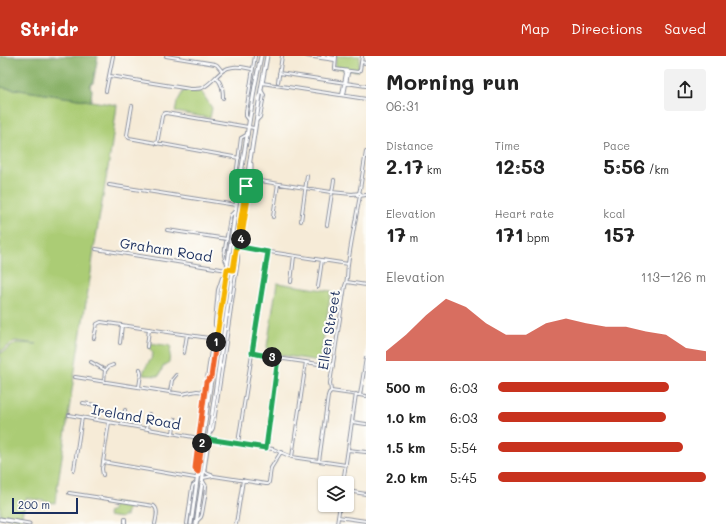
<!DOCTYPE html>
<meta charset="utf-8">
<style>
:root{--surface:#fff;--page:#f2f2f2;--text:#222;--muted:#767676;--accent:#c8321e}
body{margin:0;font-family:Mali,sans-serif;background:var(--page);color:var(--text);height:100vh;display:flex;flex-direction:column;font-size:15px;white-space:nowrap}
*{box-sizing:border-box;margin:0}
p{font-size:13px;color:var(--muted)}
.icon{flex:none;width:22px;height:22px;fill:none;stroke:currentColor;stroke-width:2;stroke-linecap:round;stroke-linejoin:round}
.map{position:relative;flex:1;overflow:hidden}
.panel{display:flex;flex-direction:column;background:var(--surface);width:360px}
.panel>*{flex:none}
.buttons{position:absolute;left:318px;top:420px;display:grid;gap:8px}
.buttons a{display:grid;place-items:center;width:36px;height:36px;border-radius:4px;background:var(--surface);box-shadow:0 1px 3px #0004;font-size:20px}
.scale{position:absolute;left:12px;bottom:10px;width:66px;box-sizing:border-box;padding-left:4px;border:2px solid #1b2f5e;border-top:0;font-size:11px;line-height:14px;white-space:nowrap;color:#1b2f5e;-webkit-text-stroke:3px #fdfcf7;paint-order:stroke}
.pin{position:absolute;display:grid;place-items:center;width:34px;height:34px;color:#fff;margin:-17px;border-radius:8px;box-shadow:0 2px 6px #0006}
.km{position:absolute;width:20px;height:20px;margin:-10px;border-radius:50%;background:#222;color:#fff;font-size:11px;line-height:20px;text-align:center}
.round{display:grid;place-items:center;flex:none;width:42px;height:42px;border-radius:4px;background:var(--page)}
.summary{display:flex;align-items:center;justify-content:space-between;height:68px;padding:0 20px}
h1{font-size:22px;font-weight:700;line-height:30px}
.stats{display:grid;grid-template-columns:repeat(3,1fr);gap:6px;height:68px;padding:4px 20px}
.stats div{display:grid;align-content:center}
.stats b{font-size:20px;font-weight:700}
.stats small{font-size:11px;font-weight:400}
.stats p{font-size:11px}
.chart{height:112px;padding:8px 20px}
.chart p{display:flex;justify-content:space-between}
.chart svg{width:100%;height:72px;margin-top:4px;fill:var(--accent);opacity:.7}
ul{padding:0 20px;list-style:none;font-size:13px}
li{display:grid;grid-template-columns:64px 48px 1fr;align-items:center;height:30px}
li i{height:10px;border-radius:5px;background:var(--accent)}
header{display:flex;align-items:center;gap:24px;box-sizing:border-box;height:56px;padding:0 20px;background:var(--accent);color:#fff}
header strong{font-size:19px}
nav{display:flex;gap:22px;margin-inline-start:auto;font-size:14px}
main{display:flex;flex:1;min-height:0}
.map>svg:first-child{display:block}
.green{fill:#abcc75;stroke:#637e6a}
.forest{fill:#88b066;stroke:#527062}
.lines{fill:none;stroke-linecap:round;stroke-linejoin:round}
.minor-casing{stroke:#888d9a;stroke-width:4}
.major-casing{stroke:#888d9a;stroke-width:5}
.minor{stroke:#fff;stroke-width:2}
.major{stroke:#fff;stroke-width:3}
.split-1-casing{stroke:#fff;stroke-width:8}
.split-2-casing{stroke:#fff;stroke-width:8}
.split-3-casing{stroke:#fff;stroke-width:8}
.split-4-casing{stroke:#fff;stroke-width:8}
.split-5-casing{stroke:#fff;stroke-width:8}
.split-1{stroke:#f5b400;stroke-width:5}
.split-2{stroke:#f0652b;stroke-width:5}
.split-3{stroke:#22a559;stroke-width:5}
.split-4{stroke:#22a559;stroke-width:5}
.split-5{stroke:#f5b400;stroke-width:5}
.labels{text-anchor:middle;stroke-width:4;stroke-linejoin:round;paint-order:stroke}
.street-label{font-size:14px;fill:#1b2f5e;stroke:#fdfcf7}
</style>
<header>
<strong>Stridr</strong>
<nav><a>Map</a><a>Directions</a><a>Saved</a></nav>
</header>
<main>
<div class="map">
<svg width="366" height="468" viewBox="0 0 366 468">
<rect width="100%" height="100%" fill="#fdfcf7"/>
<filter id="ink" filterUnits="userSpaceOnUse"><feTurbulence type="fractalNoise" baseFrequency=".025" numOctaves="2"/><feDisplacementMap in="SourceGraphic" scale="8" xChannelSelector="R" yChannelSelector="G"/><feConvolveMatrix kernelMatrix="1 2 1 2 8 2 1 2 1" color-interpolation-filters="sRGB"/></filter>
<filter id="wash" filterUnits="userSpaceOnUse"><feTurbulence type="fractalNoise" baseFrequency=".012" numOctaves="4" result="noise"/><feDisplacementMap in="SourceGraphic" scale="16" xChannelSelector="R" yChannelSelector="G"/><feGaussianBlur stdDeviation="0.9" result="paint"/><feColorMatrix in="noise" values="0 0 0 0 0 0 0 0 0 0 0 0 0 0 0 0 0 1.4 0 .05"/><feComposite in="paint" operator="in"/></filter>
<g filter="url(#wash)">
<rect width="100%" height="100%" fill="#f6ebd7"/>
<path class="green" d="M336,0H360L358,15L335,12Z
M0,31L117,49L111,94L94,193L91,217L78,294L55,447L26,442L21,463L0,460V298L16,287L37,288L15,285L0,296Z
M184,34L197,36L201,35L212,52L210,62L175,56L177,46Z
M277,227L331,235L320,305L266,297Z
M150,287L171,290L169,306L163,311L159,320L143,319C144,310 152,305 153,297L150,293Z
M113,446L129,449L126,460H123L121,462L108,460L109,455H112Z"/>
<path class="forest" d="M0,0H98L93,27L91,28L90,31L92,33L91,45L0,31Z"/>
</g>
<g filter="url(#ink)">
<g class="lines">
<defs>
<path id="minor" d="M166,0L215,8L217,9L222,15
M307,0L335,4
M322,0L336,2
M336,0L335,13L358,16L360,14L362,0
M361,6L366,7
M279,17L366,30
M110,20L190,33C194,33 198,33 202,32C214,27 219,12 233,11C239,10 246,12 252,13
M216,21C222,28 223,33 223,42
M278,26L282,0
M262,27L366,43
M106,35L113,0
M342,39L346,17L345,15
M344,39L348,17L349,15
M132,50L127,79L129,82L239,102
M249,64L246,60V56L255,0
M257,64L260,61L264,39L261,34
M157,88L162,60L163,58L166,57L254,72
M241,122L331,136L352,138L360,137L361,138V140
M109,129L236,149
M358,137L357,139L359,140L366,139
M359,137L360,133L366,96
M237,143L234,139V135L241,82L248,78
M273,161L278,128
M301,165L307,120
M327,169L334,124
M167,174L227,183
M237,185L240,183L242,179L249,136L246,131
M237,191L348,208
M96,193L221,213L233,214
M227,207L225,203L224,199L230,162L231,159L236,154
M291,226L294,200
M347,226L366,229
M318,231L322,204
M226,260L230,259L238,204V200L236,196
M218,273L215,269V266L218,234L222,222L225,221
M94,282L97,268L101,266L222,284
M120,287L122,269
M147,291L149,273
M184,297L187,279
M252,297L270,301L333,310
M91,306L105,314L104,326
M222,313L230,259
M106,314L108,311L113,309
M75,321L182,338L197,335L205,336
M139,331L141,318L140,313
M331,335L366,340
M170,336L172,324L176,319
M360,339L366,302
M83,347L95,349L98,351L99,354L97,363
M69,359L199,382
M352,366L366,368
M122,368L125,354
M147,373L149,358
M173,377L175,363
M210,377L212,374L213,372L222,313L220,308
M203,383H211L266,392L273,393L292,401L346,409
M238,387L268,196
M266,392L278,302
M348,394L366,396
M292,401L306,306
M319,405L328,340L329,337L331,335L330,327L345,230C348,224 347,215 348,208C351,187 355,166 359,145L360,140
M103,406L195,422L199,421L204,415L208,418L214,420L266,428H268L269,426L271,412L281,396
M74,414L82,361
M198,416L195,412L202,366V358L211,295L212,292L216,288
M103,419L102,413L109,366
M203,422L213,420
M343,427L356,338
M347,435L366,438
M69,437L154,450C159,454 156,462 155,468
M338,461L366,465
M197,465L201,461L202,458L205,441L206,430L203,425
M125,468V463
M187,468L192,432L193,429L196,427
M236,468L243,424
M337,468L340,449"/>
<path id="major" d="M251,108V117L254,124
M0,463L29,468
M191,468L207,352L237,143L255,29L261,0
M196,468L233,214L261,33L267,0"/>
</defs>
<use href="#minor" class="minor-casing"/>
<use href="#major" class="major-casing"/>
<use href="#minor" class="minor"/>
<use href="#major" class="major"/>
</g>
</g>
<g class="lines" filter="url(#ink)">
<defs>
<path id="split-1" d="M216,286L227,213L233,214L246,130"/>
<path id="split-2" d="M202,387L198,416L196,414L195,412L206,326L211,321L216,286"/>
<path id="split-3" d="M202,387V383H208L266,392L278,302L272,301"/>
<path id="split-4" d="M241,183L237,186L236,190L268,196L252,297L272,301"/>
<path id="split-5" d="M241,183L242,179L249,136L246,130"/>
</defs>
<use href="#split-1" class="split-1-casing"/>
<use href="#split-2" class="split-2-casing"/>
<use href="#split-3" class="split-3-casing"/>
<use href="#split-4" class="split-4-casing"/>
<use href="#split-5" class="split-5-casing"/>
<use href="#split-1" class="split-1"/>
<use href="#split-2" class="split-2"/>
<use href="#split-3" class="split-3"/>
<use href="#split-4" class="split-4"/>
<use href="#split-5" class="split-5"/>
</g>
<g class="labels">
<g class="street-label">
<text transform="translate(166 194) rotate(9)" y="5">Graham Road</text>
<text transform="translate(329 274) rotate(-81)" y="5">Ellen Street</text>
<text transform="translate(136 361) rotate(10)" y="5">Ireland Road</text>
</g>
</g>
</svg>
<div class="buttons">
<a><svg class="icon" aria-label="layers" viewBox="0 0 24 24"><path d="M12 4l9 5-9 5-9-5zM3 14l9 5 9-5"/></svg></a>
</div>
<div class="scale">200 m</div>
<div class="pin" style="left:246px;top:130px;background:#1e9e55"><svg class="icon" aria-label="arrive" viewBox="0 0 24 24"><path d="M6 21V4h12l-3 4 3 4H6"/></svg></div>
<b class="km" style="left:216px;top:286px">1</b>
<b class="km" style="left:202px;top:387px">2</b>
<b class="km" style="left:272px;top:301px">3</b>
<b class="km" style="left:241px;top:183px">4</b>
</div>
<section class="panel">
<div class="summary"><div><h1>Morning run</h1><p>06:31</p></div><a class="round"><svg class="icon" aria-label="share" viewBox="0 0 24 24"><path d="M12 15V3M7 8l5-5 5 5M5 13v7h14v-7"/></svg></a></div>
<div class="stats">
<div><p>Distance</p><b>2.17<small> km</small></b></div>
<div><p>Time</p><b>12:53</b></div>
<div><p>Pace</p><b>5:56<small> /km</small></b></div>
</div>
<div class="stats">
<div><p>Elevation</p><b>17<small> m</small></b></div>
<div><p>Heart rate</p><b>171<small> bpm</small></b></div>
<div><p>kcal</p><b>157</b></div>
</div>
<div class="chart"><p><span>Elevation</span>113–126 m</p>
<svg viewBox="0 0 160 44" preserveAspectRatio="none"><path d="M0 44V38L10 28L20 16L30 6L40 11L50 21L60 28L70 28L80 21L90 18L100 21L110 23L120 23L130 26L140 28L150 36L160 38V44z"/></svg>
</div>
<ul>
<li><b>500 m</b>6:03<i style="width:82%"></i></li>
<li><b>1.0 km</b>6:03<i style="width:81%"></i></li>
<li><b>1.5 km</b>5:54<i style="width:89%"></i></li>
<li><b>2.0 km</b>5:45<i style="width:100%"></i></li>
</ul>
</section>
</main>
